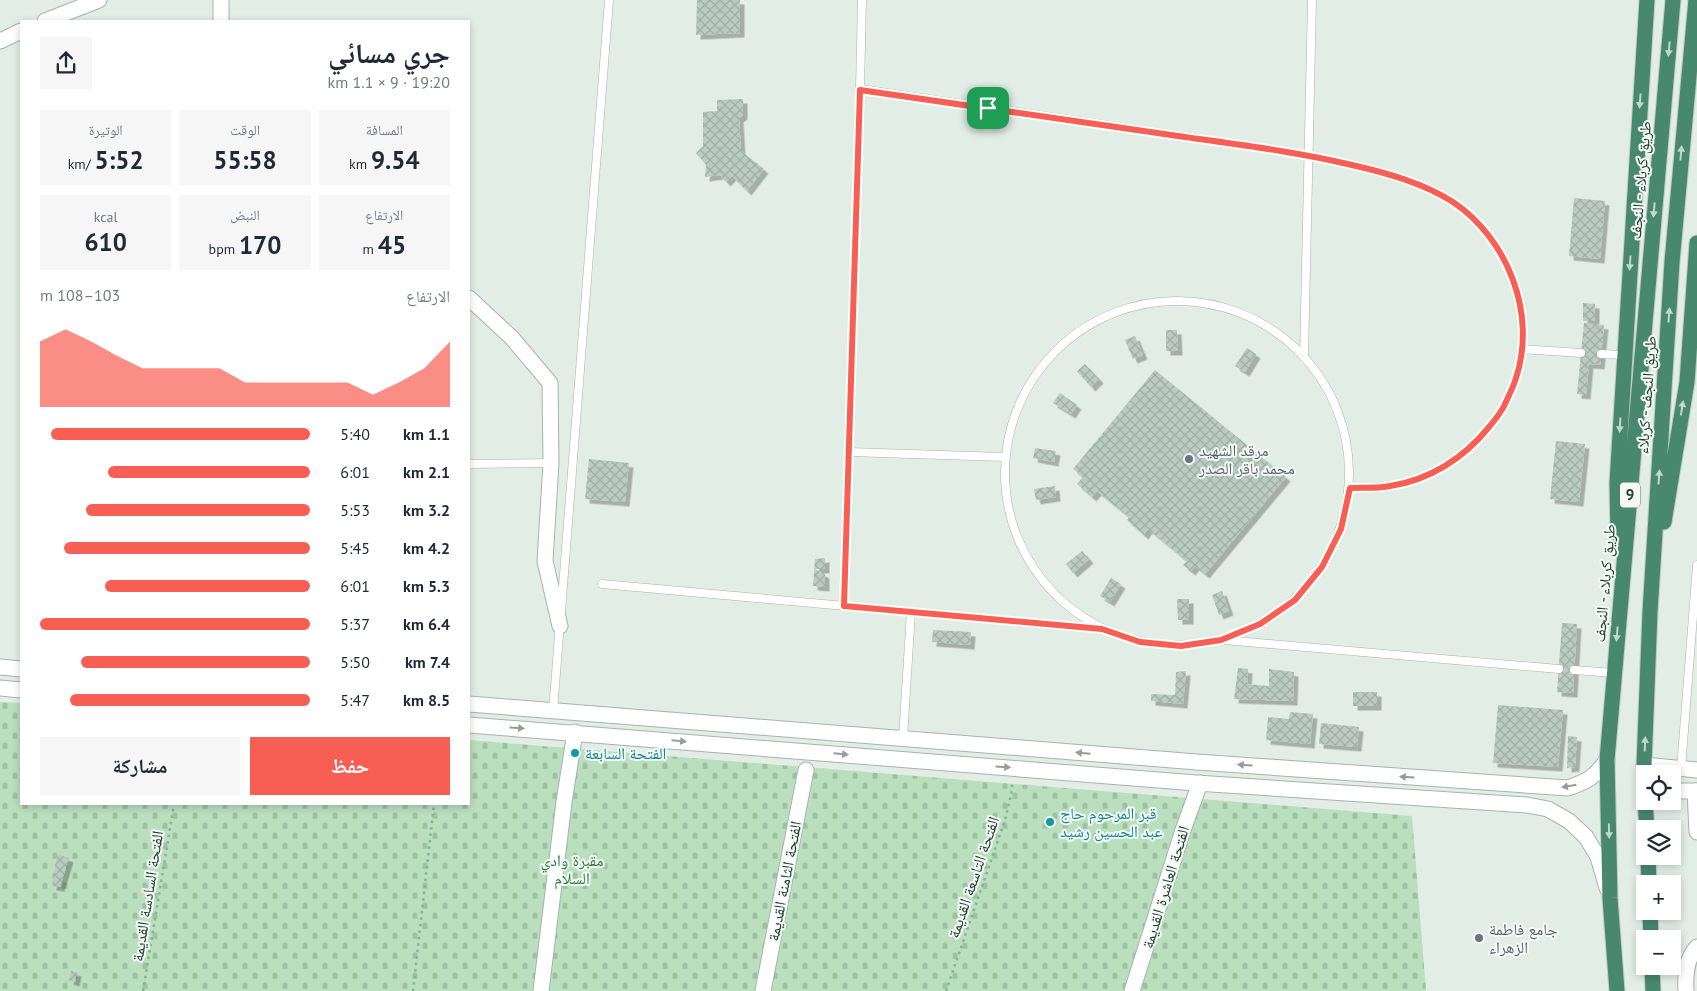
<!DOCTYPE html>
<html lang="ar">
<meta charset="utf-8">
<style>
:root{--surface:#fff;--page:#f6f6f7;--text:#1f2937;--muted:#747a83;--accent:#f85f54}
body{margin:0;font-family:"PT Sans","Noto Naskh Arabic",sans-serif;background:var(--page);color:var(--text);direction:rtl;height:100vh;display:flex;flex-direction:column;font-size:19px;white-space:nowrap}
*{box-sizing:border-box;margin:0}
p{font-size:16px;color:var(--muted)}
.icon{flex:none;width:28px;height:28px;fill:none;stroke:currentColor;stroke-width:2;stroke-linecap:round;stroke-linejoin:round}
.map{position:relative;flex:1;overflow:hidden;direction:ltr}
.details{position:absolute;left:20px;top:20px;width:450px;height:785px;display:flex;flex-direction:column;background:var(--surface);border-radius:0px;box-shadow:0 2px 8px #0003;direction:rtl}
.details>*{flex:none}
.controls{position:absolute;left:1636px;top:765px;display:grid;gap:10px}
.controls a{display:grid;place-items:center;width:45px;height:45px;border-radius:0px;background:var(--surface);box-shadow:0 2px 8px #0003;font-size:25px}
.pin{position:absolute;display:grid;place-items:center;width:42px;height:42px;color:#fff;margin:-21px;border-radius:10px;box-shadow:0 2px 8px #0006}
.round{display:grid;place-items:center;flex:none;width:52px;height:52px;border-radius:0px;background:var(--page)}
.head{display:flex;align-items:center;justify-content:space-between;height:85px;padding:0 20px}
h1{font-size:28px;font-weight:700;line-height:38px}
.figures{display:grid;grid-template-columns:repeat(3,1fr);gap:8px;height:85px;padding:5px 20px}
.figures div{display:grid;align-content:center;border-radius:0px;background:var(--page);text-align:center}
.figures b{font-size:25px;font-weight:700}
.figures small{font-size:14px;font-weight:400}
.figures p{font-size:14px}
.chart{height:140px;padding:10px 20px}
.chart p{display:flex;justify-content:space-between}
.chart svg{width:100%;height:90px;margin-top:5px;fill:var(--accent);opacity:.7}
.action{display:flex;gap:10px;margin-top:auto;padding:10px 20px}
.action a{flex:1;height:58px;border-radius:0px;background:var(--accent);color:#fff;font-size:20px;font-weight:700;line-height:58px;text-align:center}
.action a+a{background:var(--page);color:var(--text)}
ul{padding:0 20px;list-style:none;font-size:16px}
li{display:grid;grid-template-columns:80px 60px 1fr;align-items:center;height:38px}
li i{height:12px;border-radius:6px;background:var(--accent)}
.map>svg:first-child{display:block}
.cemetery{fill:url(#cemetery-stones)}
.building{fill:url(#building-cross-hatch);filter:url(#shadow)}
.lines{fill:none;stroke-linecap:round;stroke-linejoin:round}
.service-casing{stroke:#a4b5ac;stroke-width:9}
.minor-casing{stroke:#a4b5ac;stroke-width:17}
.tertiary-casing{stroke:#a4b5ac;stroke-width:17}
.trunk-casing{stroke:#c1c9c5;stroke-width:17}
.path{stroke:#81b29a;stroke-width:2.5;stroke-dasharray:2.5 4;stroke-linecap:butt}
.service{stroke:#fff;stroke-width:8}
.minor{stroke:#fff;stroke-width:15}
.tertiary{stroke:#fff;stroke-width:15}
.trunk{stroke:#48886e;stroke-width:15}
.oneway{fill:#c0d7cc}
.oneway2{fill:#909f98}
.route-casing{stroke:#fff;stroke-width:10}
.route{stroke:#f85f54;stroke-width:6}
.worship-dot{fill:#6b7280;stroke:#f3f9f5;stroke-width:2}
.culture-dot{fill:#0f9aa8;stroke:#f3f9f5;stroke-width:2}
.labels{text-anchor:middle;stroke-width:4;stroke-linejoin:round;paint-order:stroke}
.shield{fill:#f3f9f5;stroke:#60776c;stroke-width:1}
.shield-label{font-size:15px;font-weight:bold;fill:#213f31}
.street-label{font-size:16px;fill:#213f31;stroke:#f3f9f5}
.worship-label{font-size:16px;fill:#5b616d;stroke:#f3f9f5;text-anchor:start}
.culture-label{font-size:16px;fill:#0d838f;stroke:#f3f9f5;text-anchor:start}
.park-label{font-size:16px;fill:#297739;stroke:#f3f9f5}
</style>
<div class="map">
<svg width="1697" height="991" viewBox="0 0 1697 991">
<defs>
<pattern id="cemetery-stones" width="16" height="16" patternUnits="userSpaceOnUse" patternTransform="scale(1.25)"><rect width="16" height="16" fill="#badfbd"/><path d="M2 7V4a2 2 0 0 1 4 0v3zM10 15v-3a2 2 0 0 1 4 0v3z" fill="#a0c0a3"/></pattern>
<pattern id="building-cross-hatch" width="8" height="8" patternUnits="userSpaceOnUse" patternTransform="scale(1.25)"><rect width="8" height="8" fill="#bacbc1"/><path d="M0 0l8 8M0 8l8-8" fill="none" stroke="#a0afa6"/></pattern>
<filter id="shadow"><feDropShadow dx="4.5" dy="4.5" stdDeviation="0" flood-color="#0004"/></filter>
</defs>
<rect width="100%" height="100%" fill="#e2ede6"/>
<path class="cemetery" d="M0,702L21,703V804H469V740L1412,816L1426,991H0Z"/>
<path class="building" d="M697,0H740V33L696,35Z
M743,99V115L739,118L741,151L764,169L747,191L732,176L726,182L720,175L705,177L706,165L696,153L703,146V112L717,111V100Z
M1574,198L1605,201L1600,259L1569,256Z
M1583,303L1595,304V321H1583Z
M1584,323L1604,325L1600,365L1589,364L1586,395L1577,394Z
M1166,330H1177L1178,351H1166Z
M1135,336L1143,355L1133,359L1125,340Z
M1247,348L1256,354L1245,372L1235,366Z
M1085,364L1099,379L1091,387L1077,371Z
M1155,370L1286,477L1205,574L1195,566L1191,571L1183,565L1187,561L1148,529L1144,535L1127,520L1129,517L1097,491L1092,497L1077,484L1083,477L1073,469Z
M1060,393L1077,405L1071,414L1053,403Z
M1556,441L1585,444L1579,502L1550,499Z
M1035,448L1056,451L1054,462L1033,458Z
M589,459L629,463L625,502L585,499Z
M1055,486L1056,497L1036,500L1034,489Z
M1082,551L1089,559L1073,573L1066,564Z
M825,558V569H815L825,574V587L813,586L815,559Z
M1111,578L1121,584L1110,602L1100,596Z
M1222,591L1229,611L1219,615L1212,595Z
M1177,599H1189V620H1178Z
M1562,623L1577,624L1573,693L1557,692Z
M933,630L971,632L970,645L932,642Z
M1238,668L1248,669L1247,684L1269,686V669L1294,672L1293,701L1234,699Z
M1186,671L1183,704L1151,701V694L1175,695L1176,672Z
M1353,692H1377V706H1353Z
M1498,705L1563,710L1558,767L1493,763Z
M1290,712L1313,714L1310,744L1266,740L1268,717L1289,719Z
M1321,723L1359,727L1357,747L1319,744Z
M1568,736L1577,737L1575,767L1567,768Z
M57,854L69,858L60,887L52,886Z
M71,971L77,972L75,982L69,980Z"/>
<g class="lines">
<defs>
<path id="service" d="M860,89C967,105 1074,121 1180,136C1238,144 1296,152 1352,165C1387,173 1423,183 1453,202C1508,239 1537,314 1516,378C1513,388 1508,397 1504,406C1500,414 1494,421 1489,427C1464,458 1430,480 1390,486C1377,489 1363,487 1349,488
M1005 473a172 172 0 1 1 344 0a172 172 0 1 1-344 0Z
M1522,349L1581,353
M1601,354L1624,355
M1304,356L1312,0
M849,452L1004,457
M469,464L551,463
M602,584L1100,629
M844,606L860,89L862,0
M561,612L609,0
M1224,640L1559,669
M1574,670L1614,673
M553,711L560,623
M903,738L911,612
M1681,769L1697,565"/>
<path id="minor" d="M45,21L99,0
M221,21V0
M0,41L21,31
M469,298L512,338L550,383L551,463L545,561L560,626
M1695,791L1697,832
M541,991L564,802L575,732
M763,991L806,770
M1132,991L1183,830L1200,783
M1686,991C1685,975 1686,959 1697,947"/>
<path id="tertiary" d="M0,667L21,669
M0,688L21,690
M469,704L1197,762L1568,788C1588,781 1595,777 1607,760
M469,725L1196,783L1527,805L1548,809L1569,821L1586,837L1598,857L1607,888
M1644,765L1697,770
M1672,791H1697"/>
<path id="trunk" d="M1664,522L1687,382L1697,243
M1618,535L1617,483L1647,0
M1645,793L1644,765L1650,612L1672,262L1696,0
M1645,801L1647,829
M1648,856L1649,884
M1650,911L1651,939
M1652,966L1653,991
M1617,991L1610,898L1607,760L1673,0"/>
</defs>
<use href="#service" class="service-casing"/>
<use href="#minor" class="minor-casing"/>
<use href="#tertiary" class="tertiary-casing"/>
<use href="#trunk" class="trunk-casing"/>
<path class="path" d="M143,991L174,804
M413,991L434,804
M946,991L1005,820L1012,791V781"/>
<use href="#service" class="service"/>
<use href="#minor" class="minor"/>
<use href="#tertiary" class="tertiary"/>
<use href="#trunk" class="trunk"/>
</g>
<defs><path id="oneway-solid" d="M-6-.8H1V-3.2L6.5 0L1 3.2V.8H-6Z" transform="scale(1.25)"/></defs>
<g class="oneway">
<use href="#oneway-solid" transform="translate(1669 49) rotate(95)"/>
<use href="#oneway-solid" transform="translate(1640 101) rotate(94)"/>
<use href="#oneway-solid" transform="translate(1681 153) rotate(-85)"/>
<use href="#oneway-solid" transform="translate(1654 210) rotate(95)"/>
<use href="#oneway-solid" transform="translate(1630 263) rotate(94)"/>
<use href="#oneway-solid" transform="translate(1669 315) rotate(-86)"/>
<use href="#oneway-solid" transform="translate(1682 408) rotate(-81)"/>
<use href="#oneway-solid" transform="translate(1620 425) rotate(93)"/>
<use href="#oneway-solid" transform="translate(1659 477) rotate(-86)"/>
<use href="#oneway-solid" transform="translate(1617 634) rotate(95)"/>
<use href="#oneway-solid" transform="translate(1645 744) rotate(-88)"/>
<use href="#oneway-solid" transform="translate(1609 831) rotate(89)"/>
</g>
<g class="oneway2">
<use href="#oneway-solid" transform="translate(517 728) rotate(4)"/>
<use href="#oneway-solid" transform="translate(679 741) rotate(5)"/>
<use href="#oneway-solid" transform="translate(1083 753) rotate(-175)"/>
<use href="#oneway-solid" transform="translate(841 754) rotate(5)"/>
<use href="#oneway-solid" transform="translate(1245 765) rotate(-176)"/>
<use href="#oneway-solid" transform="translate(1003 767) rotate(4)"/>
<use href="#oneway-solid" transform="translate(1407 777) rotate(-176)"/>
<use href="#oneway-solid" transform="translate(1569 786) rotate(170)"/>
</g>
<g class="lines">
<defs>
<path id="route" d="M860,90C969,105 1077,121 1185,137C1241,145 1297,152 1352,165C1387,173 1423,183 1453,202C1508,239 1537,314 1516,378C1513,388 1508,397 1504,406C1500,414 1494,421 1489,427C1464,458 1430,480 1390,486C1377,489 1363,487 1350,488L1341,529L1322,567L1295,600L1260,624L1221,640L1181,646L1140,642L1102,629L844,606Z"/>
</defs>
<use href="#route" class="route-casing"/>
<use href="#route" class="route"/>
</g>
<g class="worship-dot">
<circle cx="1189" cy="459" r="5"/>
<circle cx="1479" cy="938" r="5"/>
</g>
<g class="culture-dot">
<circle cx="575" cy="753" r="5"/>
<circle cx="1050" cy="822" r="5"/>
</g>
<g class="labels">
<rect class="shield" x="1620" y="482.5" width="20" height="25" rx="4"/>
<g class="shield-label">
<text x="1630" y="500">9</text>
</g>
<g class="street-label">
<text transform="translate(1640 180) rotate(-85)" y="6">طريق کربلاء - النجف</text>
<text transform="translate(1646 395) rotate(-86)" y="6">طريق النجف - کربلاء</text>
<text transform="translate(1604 583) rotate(-85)" y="6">طريق کربلاء - النجف</text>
<text transform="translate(973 877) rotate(-71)" y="6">الفتحة التاسعة القديمة</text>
<text transform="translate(784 881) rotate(-79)" y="6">الفتحة الثامنة القديمة</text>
<text transform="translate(1165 887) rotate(-73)" y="6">الفتحة العاشرة القديمة</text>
<text transform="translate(147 896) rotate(-81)" y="6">الفتحة السادسة القديمة</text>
</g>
<g class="worship-label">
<text x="1199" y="456">مرقد الشهيد<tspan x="1199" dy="18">محمد باقر الصدر</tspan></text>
<text x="1489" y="935">جامع فاطمة<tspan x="1489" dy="18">الزهراء</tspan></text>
</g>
<g class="culture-label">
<text x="585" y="759">الفتحة السابعة</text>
<text x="1060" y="819">قبر المرحوم حاج<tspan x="1060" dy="18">عبد الحسين رشيد</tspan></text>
</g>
<g class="park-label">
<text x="572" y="866">مقبرة وادي<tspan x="572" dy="18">السلام</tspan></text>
</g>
</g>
</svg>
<div class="controls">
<a><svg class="icon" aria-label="locate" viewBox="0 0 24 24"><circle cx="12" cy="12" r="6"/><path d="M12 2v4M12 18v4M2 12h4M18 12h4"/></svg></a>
<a><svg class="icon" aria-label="layers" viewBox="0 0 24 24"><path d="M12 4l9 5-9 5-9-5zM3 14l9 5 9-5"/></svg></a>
<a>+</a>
<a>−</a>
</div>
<div class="pin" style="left:988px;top:108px;background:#1e9e55"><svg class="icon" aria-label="arrive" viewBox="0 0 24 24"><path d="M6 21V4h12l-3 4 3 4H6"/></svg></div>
<section class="details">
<div class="head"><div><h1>جري مسائي</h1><p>19:20 · 9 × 1.1 km</p></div><a class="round"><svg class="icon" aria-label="share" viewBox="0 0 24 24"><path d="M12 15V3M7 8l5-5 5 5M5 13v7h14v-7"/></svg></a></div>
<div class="figures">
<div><p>المسافة</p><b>9.54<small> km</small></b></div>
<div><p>الوقت</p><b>55:58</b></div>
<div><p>الوتيرة</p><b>5:52<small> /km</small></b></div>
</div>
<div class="figures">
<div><p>الارتفاع</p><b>45<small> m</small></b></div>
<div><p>النبض</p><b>170<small> bpm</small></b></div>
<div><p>kcal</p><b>610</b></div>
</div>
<div class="chart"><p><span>الارتفاع</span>103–108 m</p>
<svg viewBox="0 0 160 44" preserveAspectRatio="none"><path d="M0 44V12L10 6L20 12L30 19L40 25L50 25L60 25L70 25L80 32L90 32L100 32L110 32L120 32L130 38L140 32L150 25L160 12V44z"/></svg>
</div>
<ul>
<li><b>1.1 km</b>5:40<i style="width:96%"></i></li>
<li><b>2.1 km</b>6:01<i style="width:75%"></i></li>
<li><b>3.2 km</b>5:53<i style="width:83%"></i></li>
<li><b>4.2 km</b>5:45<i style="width:91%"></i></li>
<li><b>5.3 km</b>6:01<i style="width:76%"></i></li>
<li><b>6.4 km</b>5:37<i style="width:100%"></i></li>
<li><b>7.4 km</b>5:50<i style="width:85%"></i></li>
<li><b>8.5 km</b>5:47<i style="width:89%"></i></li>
</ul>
<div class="action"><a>حفظ</a><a>مشاركة</a></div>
</section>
</div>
